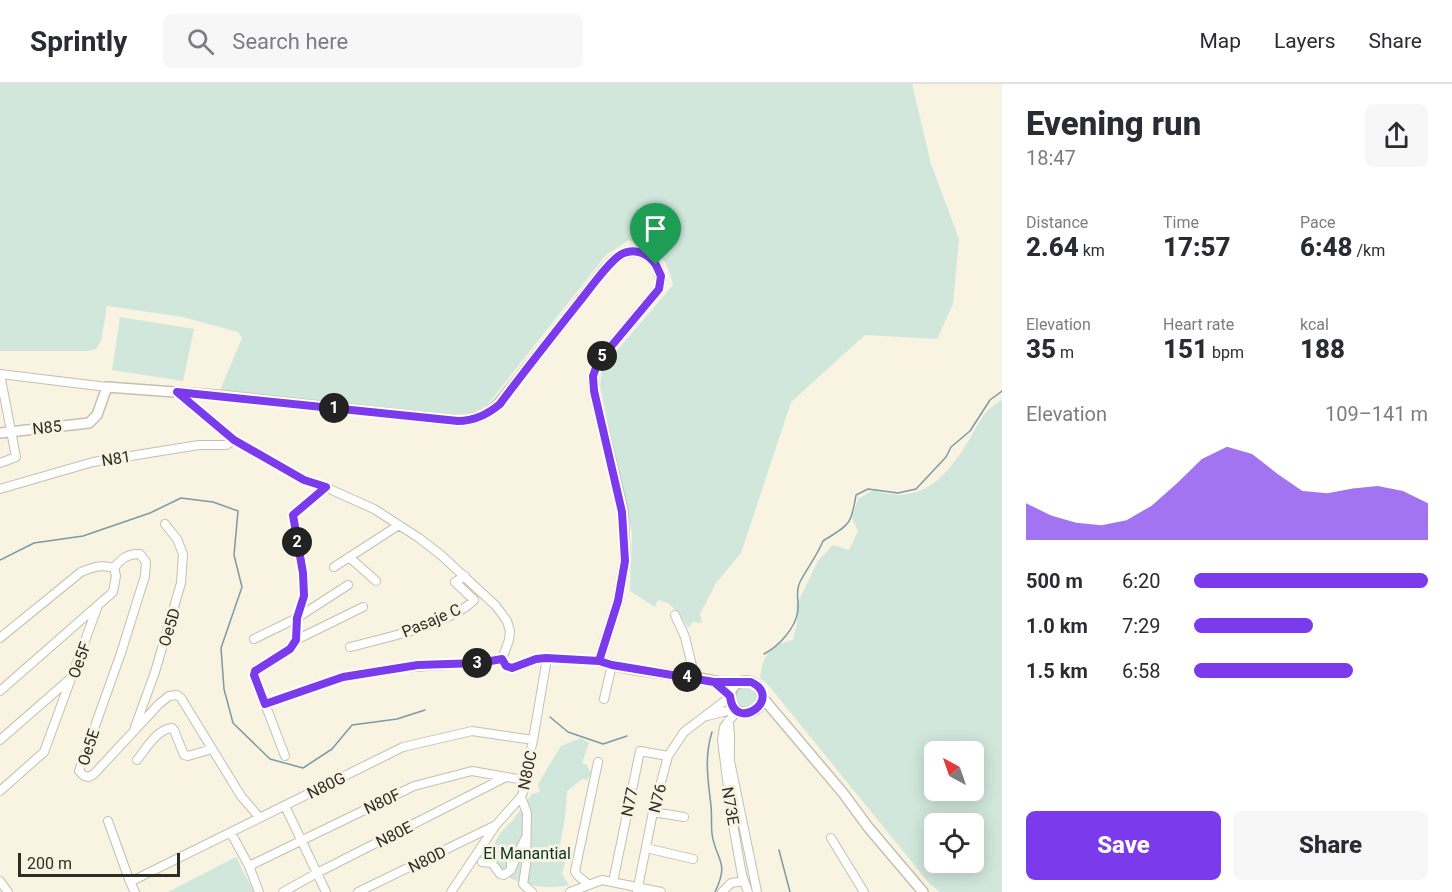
<!DOCTYPE html>
<meta charset="utf-8">
<style>
:root{--surface:#fff;--page:#f7f7f7;--text:#2b2b33;--muted:#7c7c81;--line:#e1e1e2;--accent:#7c3aed}
body{margin:0;font-family:Roboto,sans-serif;background:var(--page);color:var(--text);height:100vh;display:flex;flex-direction:column;font-size:22px;white-space:nowrap}
*{box-sizing:border-box;margin:0}
p{font-size:20px;color:var(--muted)}
.icon{flex:none;width:33px;height:33px;fill:none;stroke:currentColor;stroke-width:2;stroke-linecap:round;stroke-linejoin:round}
.map{position:relative;flex:1;overflow:hidden}
.sheet{display:flex;flex-direction:column;background:var(--surface);width:450px}
.sheet>*{flex:none}
.needle{width:39px;rotate:320deg}
.controls{position:absolute;left:924px;top:657px;display:grid;gap:12px}
.controls a{display:grid;place-items:center;width:60px;height:60px;border-radius:9px;background:var(--surface);box-shadow:0 3px 15px #0003;font-size:30px}
.scale{position:absolute;left:18px;bottom:15px;width:162px;box-sizing:border-box;padding-left:6px;border:3px solid #2f2c26;border-top:0;font-size:16px;line-height:21px;white-space:nowrap;color:#2f2c26;-webkit-text-stroke:4px #f9f3e2;paint-order:stroke}
.pin{position:absolute;display:grid;place-items:center;width:51px;height:51px;color:#fff;margin:-62px -26px;border-radius:50% 50% 50% 0;rotate:-45deg;box-shadow:0 0 6px #0007}
.pin .icon{rotate:45deg}
.km{position:absolute;width:30px;height:30px;margin:-15px;border-radius:50%;background:#222;color:#fff;font-size:16px;line-height:30px;text-align:center}
.round{display:grid;place-items:center;flex:none;width:63px;height:63px;border-radius:9px;background:var(--page)}
.overview{display:flex;align-items:center;justify-content:space-between;height:102px;padding:0 24px}
h1{font-size:33px;font-weight:800;line-height:45px}
.metrics{display:grid;grid-template-columns:repeat(3,1fr);gap:9px;height:102px;padding:6px 24px}
.metrics div{display:grid;align-content:center}
.metrics b{font-size:26px;font-weight:800}
.metrics small{font-size:16px;font-weight:400}
.metrics p{font-size:16px}
.chart{height:168px;padding:12px 24px}
.chart p{display:flex;justify-content:space-between}
.chart svg{width:100%;height:108px;margin-top:6px;fill:var(--accent);opacity:.7}
.cta{display:flex;gap:12px;margin-top:auto;padding:12px 24px}
.cta a{flex:1;height:69px;border-radius:9px;background:var(--accent);color:#fff;font-size:24px;font-weight:800;line-height:69px;text-align:center}
.cta a+a{background:var(--page);color:var(--text)}
ul{padding:0 24px;list-style:none;font-size:20px}
li{display:grid;grid-template-columns:96px 72px 1fr;align-items:center;height:45px}
li i{height:15px;border-radius:8px;background:var(--accent)}
header{display:flex;align-items:center;gap:36px;box-sizing:border-box;height:84px;padding:0 30px;background:var(--surface);border-bottom:2px solid var(--line)}
header strong{font-size:28px}
nav{display:flex;gap:33px;margin-inline-start:auto;font-size:21px}
.search{width:420px;height:54px;background:var(--page);display:flex;align-items:center;gap:15px;box-sizing:border-box;padding:0 21px;border-radius:9px;color:var(--muted);font-size:22px}
main{display:flex;flex:1;min-height:0}
.map>svg:first-child{display:block}
.green{fill:#d1e7dc;fill-rule:evenodd}
.lines{fill:none;stroke-linecap:round;stroke-linejoin:round}
.stream{stroke:#7a9ba7;stroke-width:1.5}
.minor-casing{stroke:#c5bfaf;stroke-width:10}
.major-casing{stroke:#c5bfaf;stroke-width:12}
.minor{stroke:#fff;stroke-width:8}
.major{stroke:#fff;stroke-width:9}
.route-casing{stroke:#fff;stroke-width:12}
.route{stroke:#7c3aed;stroke-width:8}
.labels{text-anchor:middle;stroke-width:6;stroke-linejoin:round;paint-order:stroke}
.street-label{font-size:16px;fill:#2f2c26;stroke:#f9f3e2}
.park-label{font-size:16px;fill:#0a3626;stroke:#f9f3e2}
</style>
<header>
<strong>Sprintly</strong>
<div class="search"><svg class="icon" aria-label="search" viewBox="0 0 24 24"><circle cx="10" cy="10" r="6"/><path d="M15 15l6 6"/></svg>Search here</div>
<nav><a>Map</a><a>Layers</a><a>Share</a></nav>
</header>
<main>
<div class="map">
<svg width="1002" height="808" viewBox="0 0 1002 808">
<rect width="100%" height="100%" fill="#f9f3e2"/>
<path class="green" d="M0,0H912L931,80L959,155L953,220L937,255L865,251L791,318L741,469L716,499L700,530L702,539L693,538L688,544C680,531 674,519 658,516L655,523L630,507L632,449L600,302L602,286L609,276L673,201C665,168 658,169 629,156L606,171L488,320L473,329L445,331L239,309L220,306L242,254L238,248L183,233L107,222L101,257L96,265L88,267H0Z
M120,233L194,245L183,297L112,286Z
M1002,316V808H940L929,799L769,602L760,594C763,571 770,561 793,556L797,540L796,522L818,477L833,461L849,466L858,447L852,434L858,415L873,406C916,420 939,401 962,367C975,349 981,326 1002,316ZM934,668H974V706H934ZM934,740H974V778H934Z
M735 614a12 12 0 1 1 24 0a12 12 0 1 1-24 0Z
M581,654L589,659L582,679L587,681L591,690L587,696L582,695L567,707L565,734L560,761L561,776L565,778L562,790L569,801C538,808 508,796 482,780L501,748L513,736L532,710L540,708L538,700L561,662Z
M236,773L254,808H168Z"/>
<g class="lines">
<path class="stream" d="M0,476L34,459L83,452L150,429L181,414L213,418L238,427L234,471L242,503L221,564L224,605L233,639L270,675L303,684L332,665L352,641L397,635L425,626
M764,570C779,562 796,544 798,526C799,516 795,508 800,498C807,484 817,472 823,457C848,441 851,443 856,411L868,405L898,409L916,405L946,373L951,363L970,347L990,316L1002,307
M550,633L568,648L603,660L627,652
M712,648C704,673 708,696 711,722C712,731 711,741 712,750C716,777 730,777 715,808
M779,766L790,808"/>
<defs>
<path id="minor" d="M0,290L107,303
M178,308L234,356L304,396L325,403L374,425L419,454L441,471L496,522L507,537L510,547L509,556L502,575
M0,379L16,373L0,290
M0,405L93,378L199,361H226L234,356
M349,473L376,497
M334,483L399,441
M114,484C121,475 128,469 140,470L146,478L145,492L121,569L79,687L84,692L89,693L94,690L159,620L169,612L177,611L181,614L241,712L259,733
M675,531L685,553L695,594
M0,554L81,488C93,483 101,480 114,484
M254,555L297,534L348,501
M296,556L363,523
M350,563C385,554 449,541 474,516L455,498L465,492
M502,575L506,582L512,584L536,575L547,574L599,577
M0,607L113,508L116,492L114,484
M604,615L612,581
M265,620C291,612 317,600 343,593C395,580 450,584 502,575
M737,627L724,643L722,656L732,735L742,791L748,808
M707,632L735,625
M728,637C732,648 729,664 730,677L757,808
M135,643L155,588L181,499L183,470L177,455L165,440
M0,656L71,594
M285,672L254,591L259,583L290,565L296,556L297,534L304,512L303,489L293,431L325,403
M137,676C146,665 157,645 172,644L174,646L184,671L188,672L212,665
M0,707L44,668L97,524
M521,713L527,729L526,781L523,800L532,808
M285,722L326,808
M653,728L684,733
M108,737L130,798L135,808
M231,749L249,782L259,808
M831,754L864,808
M646,764L693,775
M482,778L492,779L500,790L504,791L511,786V778
M249,782L414,702L472,687L524,696
M511,785L525,755
M0,797L8,808
M130,798L403,663L472,647L533,656
M613,798L640,667L668,672
M589,801L577,791L575,787L598,678
M283,808L317,789L506,693
M358,808L494,742
M451,808L496,741L521,713L524,706V696L533,656L547,574
M570,808L602,796L661,808
M637,808L653,728L668,672L684,648L730,613
M722,808L731,799L744,797"/>
<path id="major" d="M0,349L89,339L97,331L107,303L215,311L458,337C475,336 487,331 499,319C527,284 555,249 582,214C592,202 609,176 622,170C633,164 648,168 655,179C660,187 662,195 659,205L598,278L593,292L594,307L623,427L625,477L618,517L599,577C629,587 661,589 692,593C708,595 722,600 739,599
M730 613a16 16 0 1 1 32 0a16 16 0 1 1-32 0Z
M762,613L843,709L868,743L923,808"/>
</defs>
<use href="#minor" class="minor-casing"/>
<use href="#major" class="major-casing"/>
<use href="#minor" class="minor"/>
<use href="#major" class="major"/>
</g>
<g class="lines">
<defs>
<path id="route" d="M656,181C649,170 636,164 624,169C612,173 589,206 580,217C553,251 526,285 500,320C487,331 474,337 458,337L177,308L234,356L304,396L326,403L293,431L303,489L304,512L297,534L296,556L290,565L255,587L254,591L265,620L343,593L418,581L479,579L502,575L506,582L512,584L536,575L546,574L599,577L612,581L714,598H751C785,614 734,651 730,612L714,598L612,581L599,577L618,517L625,477L622,428L594,307L593,292L598,278L659,205L661,192L656,181"/>
</defs>
<use href="#route" class="route-casing"/>
<use href="#route" class="route"/>
</g>
<g class="labels">
<g class="street-label">
<text transform="translate(47 343) rotate(-6)" y="6">N85</text>
<text transform="translate(116 374) rotate(-9)" y="6">N81</text>
<text transform="translate(431 536) rotate(-23)" y="6">Pasaje C</text>
<text transform="translate(169 543) rotate(-73)" y="6">Oe5D</text>
<text transform="translate(79 576) rotate(-70)" y="6">Oe5F</text>
<text transform="translate(88 663) rotate(-72)" y="6">Oe5E</text>
<text transform="translate(527 686) rotate(-78)" y="6">N80C</text>
<text transform="translate(326 701) rotate(-26)" y="6">N80G</text>
<text transform="translate(657 714) rotate(-76)" y="6">N76</text>
<text transform="translate(382 717) rotate(-25)" y="6">N80F</text>
<text transform="translate(629 718) rotate(-79)" y="6">N77</text>
<text transform="translate(731 722) rotate(80)" y="6">N73E</text>
<text transform="translate(394 750) rotate(-27)" y="6">N80E</text>
<text transform="translate(427 775) rotate(-26)" y="6">N80D</text>
</g>
<g class="park-label">
<text x="527" y="775">El Manantial</text>
</g>
</g>
</svg>
<div class="controls">
<a><svg class="needle" viewBox="-14 -14 28 28"><path d="M0-13l5 13h-10z" fill="#e53935"/><path d="M0 13l5-13h-10z" fill="#7c7c81"/></svg></a>
<a><svg class="icon" aria-label="locate" viewBox="0 0 24 24"><circle cx="12" cy="12" r="6"/><path d="M12 2v4M12 18v4M2 12h4M18 12h4"/></svg></a>
</div>
<div class="scale">200 m</div>
<div class="pin" style="left:656px;top:181px;background:#1e9e55"><svg class="icon" aria-label="arrive" viewBox="0 0 24 24"><path d="M6 21V4h12l-3 4 3 4H6"/></svg></div>
<b class="km" style="left:334px;top:324px">1</b>
<b class="km" style="left:297px;top:458px">2</b>
<b class="km" style="left:477px;top:579px">3</b>
<b class="km" style="left:687px;top:593px">4</b>
<b class="km" style="left:602px;top:272px">5</b>
</div>
<section class="sheet">
<div class="overview"><div><h1>Evening run</h1><p>18:47</p></div><a class="round"><svg class="icon" aria-label="share" viewBox="0 0 24 24"><path d="M12 15V3M7 8l5-5 5 5M5 13v7h14v-7"/></svg></a></div>
<div class="metrics">
<div><p>Distance</p><b>2.64<small> km</small></b></div>
<div><p>Time</p><b>17:57</b></div>
<div><p>Pace</p><b>6:48<small> /km</small></b></div>
</div>
<div class="metrics">
<div><p>Elevation</p><b>35<small> m</small></b></div>
<div><p>Heart rate</p><b>151<small> bpm</small></b></div>
<div><p>kcal</p><b>188</b></div>
</div>
<div class="chart"><p><span>Elevation</span>109–141 m</p>
<svg viewBox="0 0 160 44" preserveAspectRatio="none"><path d="M0 44V29L10 34L20 37L30 38L40 36L50 30L60 21L70 11L80 6L90 9L100 17L110 24L120 25L130 23L140 22L150 24L160 29V44z"/></svg>
</div>
<ul>
<li><b>500 m</b>6:20<i style="width:100%"></i></li>
<li><b>1.0 km</b>7:29<i style="width:51%"></i></li>
<li><b>1.5 km</b>6:58<i style="width:68%"></i></li>
</ul>
<div class="cta"><a>Save</a><a>Share</a></div>
</section>
</main>
